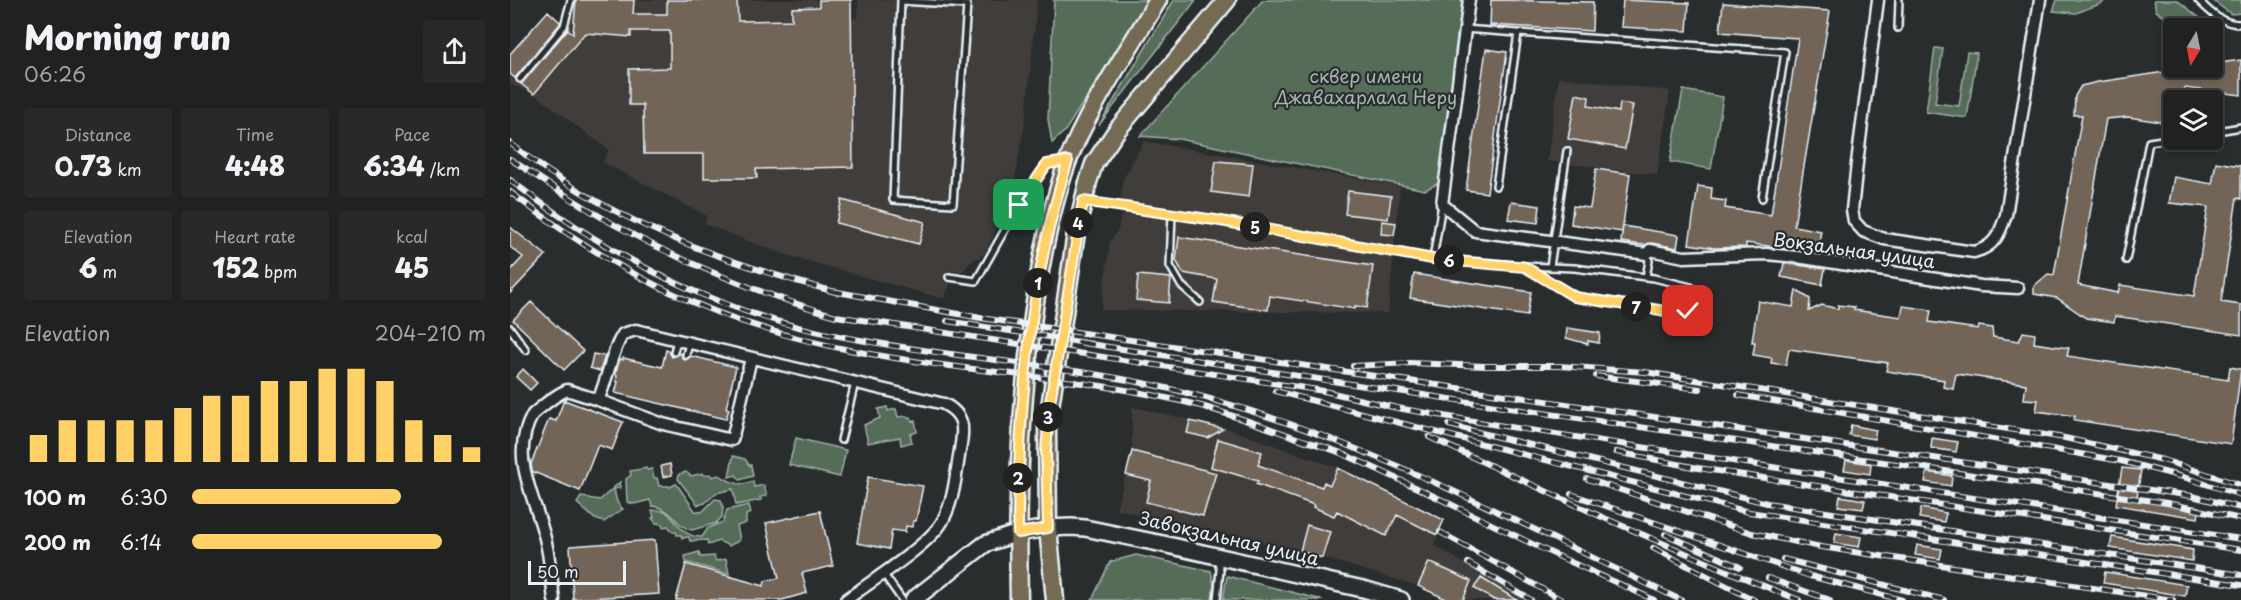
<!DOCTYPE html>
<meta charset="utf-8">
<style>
:root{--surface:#202222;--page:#282a2a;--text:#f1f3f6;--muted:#a2a4a5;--line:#3d3f40;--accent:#ffd166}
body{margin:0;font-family:"Playpen Sans",sans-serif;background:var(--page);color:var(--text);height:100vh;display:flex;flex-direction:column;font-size:22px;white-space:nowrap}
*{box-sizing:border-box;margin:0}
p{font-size:20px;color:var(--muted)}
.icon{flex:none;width:33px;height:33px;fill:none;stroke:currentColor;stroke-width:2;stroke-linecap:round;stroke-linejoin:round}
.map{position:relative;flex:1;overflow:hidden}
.sheet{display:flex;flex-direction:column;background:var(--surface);width:510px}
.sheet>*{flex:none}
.needle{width:39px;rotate:190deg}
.tools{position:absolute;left:1653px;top:18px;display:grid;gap:12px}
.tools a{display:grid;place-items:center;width:60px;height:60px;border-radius:6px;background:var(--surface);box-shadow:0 3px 9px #0003,0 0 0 2px var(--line);font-size:30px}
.scale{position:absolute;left:18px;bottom:15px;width:98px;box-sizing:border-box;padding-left:6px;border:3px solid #e8f1f8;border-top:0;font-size:16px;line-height:21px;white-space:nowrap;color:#e8f1f8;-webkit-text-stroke:4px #2a2d2e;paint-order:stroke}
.pin{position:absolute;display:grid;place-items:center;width:51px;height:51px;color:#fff;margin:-26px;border-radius:12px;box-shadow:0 3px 9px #0006}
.km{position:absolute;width:30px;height:30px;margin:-15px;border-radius:50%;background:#222;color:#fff;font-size:16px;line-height:30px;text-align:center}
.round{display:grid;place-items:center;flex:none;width:63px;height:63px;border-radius:6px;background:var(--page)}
.overview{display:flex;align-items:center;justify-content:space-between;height:102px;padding:0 24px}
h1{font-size:33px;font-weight:800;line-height:45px}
.stats{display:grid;grid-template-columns:repeat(3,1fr);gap:9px;height:102px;padding:6px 24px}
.stats div{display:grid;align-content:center;border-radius:6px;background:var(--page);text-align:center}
.stats b{font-size:26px;font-weight:800}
.stats small{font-size:16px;font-weight:400}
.stats p{font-size:16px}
.chart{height:168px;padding:12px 24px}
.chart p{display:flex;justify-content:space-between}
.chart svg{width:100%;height:108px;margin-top:6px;stroke:var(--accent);stroke-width:6}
ul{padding:0 24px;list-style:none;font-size:20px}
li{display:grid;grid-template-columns:96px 72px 1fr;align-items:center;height:45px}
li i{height:15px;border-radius:8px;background:var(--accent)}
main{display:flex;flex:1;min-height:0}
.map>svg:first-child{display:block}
.built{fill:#403e3b}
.green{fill:#546c58;stroke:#9eaea8;stroke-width:1.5}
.building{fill:#726558;stroke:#e8f1f8;stroke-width:1.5}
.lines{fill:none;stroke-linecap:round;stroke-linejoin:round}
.lane-casing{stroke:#e8f1f8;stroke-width:10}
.street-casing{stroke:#e8f1f8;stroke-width:15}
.secondary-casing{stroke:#e8f1f8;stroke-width:20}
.primary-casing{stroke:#e8f1f8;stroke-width:21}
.lane{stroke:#2a2d2e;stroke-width:5}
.street{stroke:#2a2d2e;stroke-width:10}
.secondary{stroke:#2a2d2e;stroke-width:15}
.primary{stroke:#746b52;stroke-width:16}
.rail-casing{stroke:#e8f1f8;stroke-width:6}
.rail{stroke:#2a2d2e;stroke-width:4;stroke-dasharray:11;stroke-linecap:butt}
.route-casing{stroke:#fff;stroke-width:12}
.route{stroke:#ffd166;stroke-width:8}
.labels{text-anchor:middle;stroke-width:4.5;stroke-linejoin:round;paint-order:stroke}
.park-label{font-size:18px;fill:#a5b5b0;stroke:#2a2d2e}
.street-label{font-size:18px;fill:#e8f1f8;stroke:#2a2d2e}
</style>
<main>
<section class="sheet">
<div class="overview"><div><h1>Morning run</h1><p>06:26</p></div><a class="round"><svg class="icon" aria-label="share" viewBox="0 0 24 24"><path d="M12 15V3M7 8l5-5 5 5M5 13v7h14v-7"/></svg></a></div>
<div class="stats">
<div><p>Distance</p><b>0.73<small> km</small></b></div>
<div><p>Time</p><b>4:48</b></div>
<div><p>Pace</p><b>6:34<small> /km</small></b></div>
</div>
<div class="stats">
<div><p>Elevation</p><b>6<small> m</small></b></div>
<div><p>Heart rate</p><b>152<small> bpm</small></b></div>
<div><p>kcal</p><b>45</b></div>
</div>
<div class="chart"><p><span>Elevation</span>204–210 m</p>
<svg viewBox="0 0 160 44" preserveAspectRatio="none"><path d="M5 44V33M15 44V27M25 44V27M35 44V27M45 44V27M55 44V22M65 44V17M75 44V17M85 44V11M95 44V11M105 44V6M115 44V6M125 44V11M135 44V27M145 44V33M155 44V38"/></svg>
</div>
<ul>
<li><b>100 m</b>6:30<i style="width:71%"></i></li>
<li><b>200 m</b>6:14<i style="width:85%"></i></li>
</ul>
</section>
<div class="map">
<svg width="1731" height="600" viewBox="0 0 1731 600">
<rect width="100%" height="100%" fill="#2a2d2e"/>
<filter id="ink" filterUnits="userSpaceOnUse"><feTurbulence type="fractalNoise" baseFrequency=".0167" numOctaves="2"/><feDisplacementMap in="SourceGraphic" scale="12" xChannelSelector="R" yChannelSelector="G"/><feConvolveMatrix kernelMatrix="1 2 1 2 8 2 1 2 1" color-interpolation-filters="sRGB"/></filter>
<g filter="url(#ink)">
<path class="built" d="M65,0H341V18L348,19V0H527L516,115L503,192L475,253L460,263L450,274L442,270L439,277L441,281L434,299L276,255L238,241L195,224L197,216L92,162L99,150L24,94L0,84V54L38,11L57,30Z
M1049,77L1160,91L1147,175L1037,161Z
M634,141L890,186L878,313L591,310L600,242L608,229L614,208L611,195L613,180Z
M622,407L713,427L828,468L934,520L924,545L1014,600H938L908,586L790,551L606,509L622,451Z"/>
<path class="green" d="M544,0H639L555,131L542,143L538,119Z
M664,0H686L589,125Z
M753,0H956L954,17L949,22L945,52L949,58L931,182L915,190L669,139L630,136Z
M1547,0H1594L1593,3L1566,13L1543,11Z
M1644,0H1667L1710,34H1703L1702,28H1672L1646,11Z
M1702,0H1731V13L1721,14Z
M1425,48L1433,49L1425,103L1449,106L1457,52L1467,53L1457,118L1416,112Z
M1173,90L1213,97L1201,169L1160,162Z
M377,407L378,411L386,409L388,417L397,416L398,418L401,417L402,421L405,420L407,432L400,434L402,442L391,445L390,437L358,443L354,425L370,418L368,409Z
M286,438L336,450L330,477L279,465Z
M223,456L235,459L239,465H241L243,476L230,480L226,475L219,477Z
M136,468L137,470L142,469L144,478H147L149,486H159L160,487L166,484L168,486L185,511L192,512L205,499L211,500L213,507L212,517L206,523L182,530C163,526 166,509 142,506L140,500L124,504L117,502L116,479L121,475L120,471Z
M176,472L181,476L193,473L194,475L201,474L202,477L209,475C220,481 229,488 243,481L244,487L254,485L257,496L250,497L251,500L226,505L223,489L206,493L195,503L188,505L168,479L169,474Z
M111,481L109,483L110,488L104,489C107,502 105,501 113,509L94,522L85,519L67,503L71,497L90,500Z
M239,505L241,513L236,515V523L227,526L230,540L219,546L209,541L198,545L197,540L180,541L179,537L172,538L171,535H167L166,532H163L158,526L153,527L152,524L146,523L142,518L144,517L142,510L155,511C168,522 172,537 192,537L198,528L213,522L217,510Z
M189,552L190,557L204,556L206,561L216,559L219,574L176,562L175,556Z
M626,555L701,571L704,585L702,600H582L600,562Z
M717,576L813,600H713Z"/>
<path class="building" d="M66,0H124L123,14H157V0H227L228,21L282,20V8L309,7V0H341L343,167L246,169L247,178H194V154H134L133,105H119V69L160,68V31H121V37L75,33L24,94L11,84L58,29L63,34Z
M981,0L1083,2L1082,31L980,25Z
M1113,0L1179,3L1177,31L1111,27Z
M1213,3L1320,11L1284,226L1311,231L1307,253L1236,243V247L1205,248L1179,244L1188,186L1202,188L1201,199L1216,201L1215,208L1261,215L1288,38L1210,32Z
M38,11L50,22V24L5,78L0,74V54Z
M976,49L997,52L977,193L956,190Z
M1731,60V95L1675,88L1670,100H1664V124L1618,117L1596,119L1568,285L1608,293L1610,285L1684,296L1698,207L1659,203L1664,177L1702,184L1706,162L1731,166V199L1727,198L1711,302L1731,305V335L1605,316L1604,322L1576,318L1547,298L1524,294V286L1538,274L1544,275L1572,115H1564L1565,96L1571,86L1588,82L1682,68H1702V64Z
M1066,94L1079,97L1078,106L1109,112L1110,103L1123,105L1115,149L1058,139Z
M706,161L743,164L739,197L701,192Z
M1086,169L1120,174L1112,232L1061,224L1063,206L1080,208Z
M838,191L881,196L878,219L835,214Z
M332,200L415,222L409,244L326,223Z
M1001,202L1030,206L1028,223L998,219Z
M872,221L886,223L884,235L871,234Z
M1113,226L1169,235L1167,248L1142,243L1134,245L1111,242Z
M0,227L36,255L0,293V271L13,257L0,247Z
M669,237L863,266L857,308L845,306V309L760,296L758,310L703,302L707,279L673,273L666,260Z
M1274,263L1315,269L1312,285L1271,277Z
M904,274L1021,292L1017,316L900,298Z
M628,275L661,278L659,303L626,300Z
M1286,290L1300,299L1299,311L1312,305L1328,309V305L1344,307V310L1391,317L1393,306L1421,310L1419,322L1468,329L1469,326L1482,328L1483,337L1509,341L1513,332L1525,334L1524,343L1559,348L1557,356L1718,380L1720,367L1731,369L1721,444L1564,420L1565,416L1526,411L1528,400L1514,399L1516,384L1446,374L1443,389L1433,387L1434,380L1376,371L1378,363L1279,349L1276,365L1261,363L1262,358L1243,355L1245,342H1242L1248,301L1283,307Z
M21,302L73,351L54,370L3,320Z
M1057,328L1090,333L1089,343L1078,341V344L1056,338Z
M156,350L159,351L162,357L171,353L172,358L175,360L181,356L226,367L216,408L219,409L216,419L105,393L108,382L106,381L107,375L105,374L110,359L113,360V358L152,367Z
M83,354L95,356L90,371L80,368Z
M13,369L27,383L20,390L6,377Z
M54,400L113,422L102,450L88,445L70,491L23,472L22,470L21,464L39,419L46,421Z
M680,421L713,429L698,438L677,433Z
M1341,425L1366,430L1364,439L1339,435Z
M1422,438L1448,442L1446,452L1421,448Z
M708,439L752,452L748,465L812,487L814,482L820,485L828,468L934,520L927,535L887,515L876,536L827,511L824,516L803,507L804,505L746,484L748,481L701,467Z
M622,451L706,473L693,516L636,502L641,481L616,475Z
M1336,460L1361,464L1360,474L1334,470Z
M160,464L162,475L153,477L151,466Z
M1612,468L1631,470L1627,497L1690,507L1688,518L1606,505Z
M1417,472L1442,476L1441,486L1415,482Z
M358,477L413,486L406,521H403L402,527L396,526L395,532L382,530L379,549L347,543Z
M1330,496L1355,500L1353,509L1328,506Z
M1411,508L1436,513L1434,522L1409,518Z
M310,511L323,566L292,573L297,593L272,600H166L176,564L254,586L255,581L269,578L256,523Z
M797,525L820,532L812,558L790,551Z
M1326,533L1351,537L1349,547L1324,543Z
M1602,537L1683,550L1682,561L1600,548Z
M145,540L149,594L63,599L60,546Z
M1407,545L1432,549L1430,559L1405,555Z
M919,562L961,581L953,600H938L908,586Z
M1595,572L1677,585L1675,596L1593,583Z
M971,578L1007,600H984L964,588Z"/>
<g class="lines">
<defs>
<path id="lane" d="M1688,0C1701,13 1712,24 1731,24
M391,1L457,5L443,204L383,200L391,1V0
M1388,28L1389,0
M954,29L1008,33
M10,79L54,26L61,0
M1702,132L1731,127
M986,186L1008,33L1275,52L1252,198
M575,202L705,220L923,259L1015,266L1064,268L1144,278L1181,287C1194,298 1181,310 1168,313L1065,297L1015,266
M662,214L660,266L671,285L690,302
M923,259L932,204
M1616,260L1639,142L1664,138
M1040,267L1057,151
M439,277L466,281L509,205L537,164L554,162
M1136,277L1139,261L1137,254
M0,328L16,350
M164,352L167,340
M176,355L179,343
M331,440L345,383
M373,573L392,600
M707,600L710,570L707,557"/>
<path id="street" d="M959,0L932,204L965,231L1137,254
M1368,0L1347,163L1342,210L1344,221L1353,231L1374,239L1464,252C1485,247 1490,233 1496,215L1530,0
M1140,250L1174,257L1256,254L1287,257L1471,286L1508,288
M88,400L153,424L222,440L241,358
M44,600C41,577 40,553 33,531C21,488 0,454 23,414C34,405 43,396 57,390L88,400C98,379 100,354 113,334L126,330L434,404C455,415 454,428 450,450C446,474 444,501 432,522C418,546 360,582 336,600"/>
<path id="secondary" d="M403,600L475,544L508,533L538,528L561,527L575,528L653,544L857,590L891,600"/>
<path id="primary" d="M509,600C507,510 509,421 521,332C528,275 538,217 557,163C578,108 618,51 648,0
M545,600L538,528L537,427L566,233L578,182L584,164L607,130L717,0"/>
</defs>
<use href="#lane" class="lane-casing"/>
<use href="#street" class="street-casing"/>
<use href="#secondary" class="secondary-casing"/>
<use href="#primary" class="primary-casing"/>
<use href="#lane" class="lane"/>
<use href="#street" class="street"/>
<use href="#secondary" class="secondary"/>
<use href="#primary" class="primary"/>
<defs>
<path id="rail" d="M0,143C96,220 211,262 329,293
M0,159C34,181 69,205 105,225C174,263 250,294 326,316L814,391L887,408L981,424L1731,539
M0,180C101,257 207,314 334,337C451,360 573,365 689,396C857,440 1014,526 1171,600
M0,192C103,271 198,320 325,347C446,373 571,375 691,406C722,415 753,426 784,437C804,444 824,449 842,458C897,482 950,509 1004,535C1050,558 1097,578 1144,600
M322,291L471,318L1682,496L1731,508
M437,321L582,344
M573,343L1012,410L1657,503L1731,519
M843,366L900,363L975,366H1049L1135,372L1555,438L1653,460L1731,485
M1086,376L1190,389
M765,391L1239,512L1731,585
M1228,395L1611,461L1673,477L1731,495
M939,425L1257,503L1731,575
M919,437L1092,517L1217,571L1289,600
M1106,452L1188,468L1731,550
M1077,479L1242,533L1311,547L1663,600
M1061,494L1300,576L1392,600
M930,532L1052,600
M1155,534L1230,567
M1143,548L1244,600
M1273,559L1434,600
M958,563L1021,600
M1258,578L1320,600"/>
</defs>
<use href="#rail" class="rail-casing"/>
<use href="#rail" class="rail"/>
</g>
</g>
<g class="lines" filter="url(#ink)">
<defs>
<path id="route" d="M509,205L537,164L558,161C519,280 508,409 508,533L538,528L536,450L540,403L573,201L705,220L923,259L1015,267L1065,297L1168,313L1178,311"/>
</defs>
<use href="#route" class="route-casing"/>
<use href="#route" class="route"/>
</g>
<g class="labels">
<g class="park-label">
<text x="856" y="83">сквер имени<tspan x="856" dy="21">Джавахарлала Неру</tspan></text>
</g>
<g class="street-label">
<text transform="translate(1344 251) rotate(8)" y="6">Вокзальная улица</text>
<text transform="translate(719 539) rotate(13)" y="6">Завокзальная улица</text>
</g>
</g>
</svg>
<div class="tools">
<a><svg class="needle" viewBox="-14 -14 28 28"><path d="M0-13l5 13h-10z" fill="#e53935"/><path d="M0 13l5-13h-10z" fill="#a2a4a5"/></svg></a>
<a><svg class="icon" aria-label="layers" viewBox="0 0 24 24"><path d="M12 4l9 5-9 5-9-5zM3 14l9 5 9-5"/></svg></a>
</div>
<div class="scale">50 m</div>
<div class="pin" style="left:509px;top:205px;background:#1e9e55"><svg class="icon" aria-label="arrive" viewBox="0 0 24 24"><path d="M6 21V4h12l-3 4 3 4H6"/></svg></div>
<div class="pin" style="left:1178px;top:311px;background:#d93025"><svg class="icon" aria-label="check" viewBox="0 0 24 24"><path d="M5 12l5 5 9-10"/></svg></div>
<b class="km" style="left:528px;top:283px">1</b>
<b class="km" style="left:508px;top:478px">2</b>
<b class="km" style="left:538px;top:417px">3</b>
<b class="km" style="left:568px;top:223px">4</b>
<b class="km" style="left:745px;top:227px">5</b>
<b class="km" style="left:939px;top:260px">6</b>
<b class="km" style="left:1126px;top:307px">7</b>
</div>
</main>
